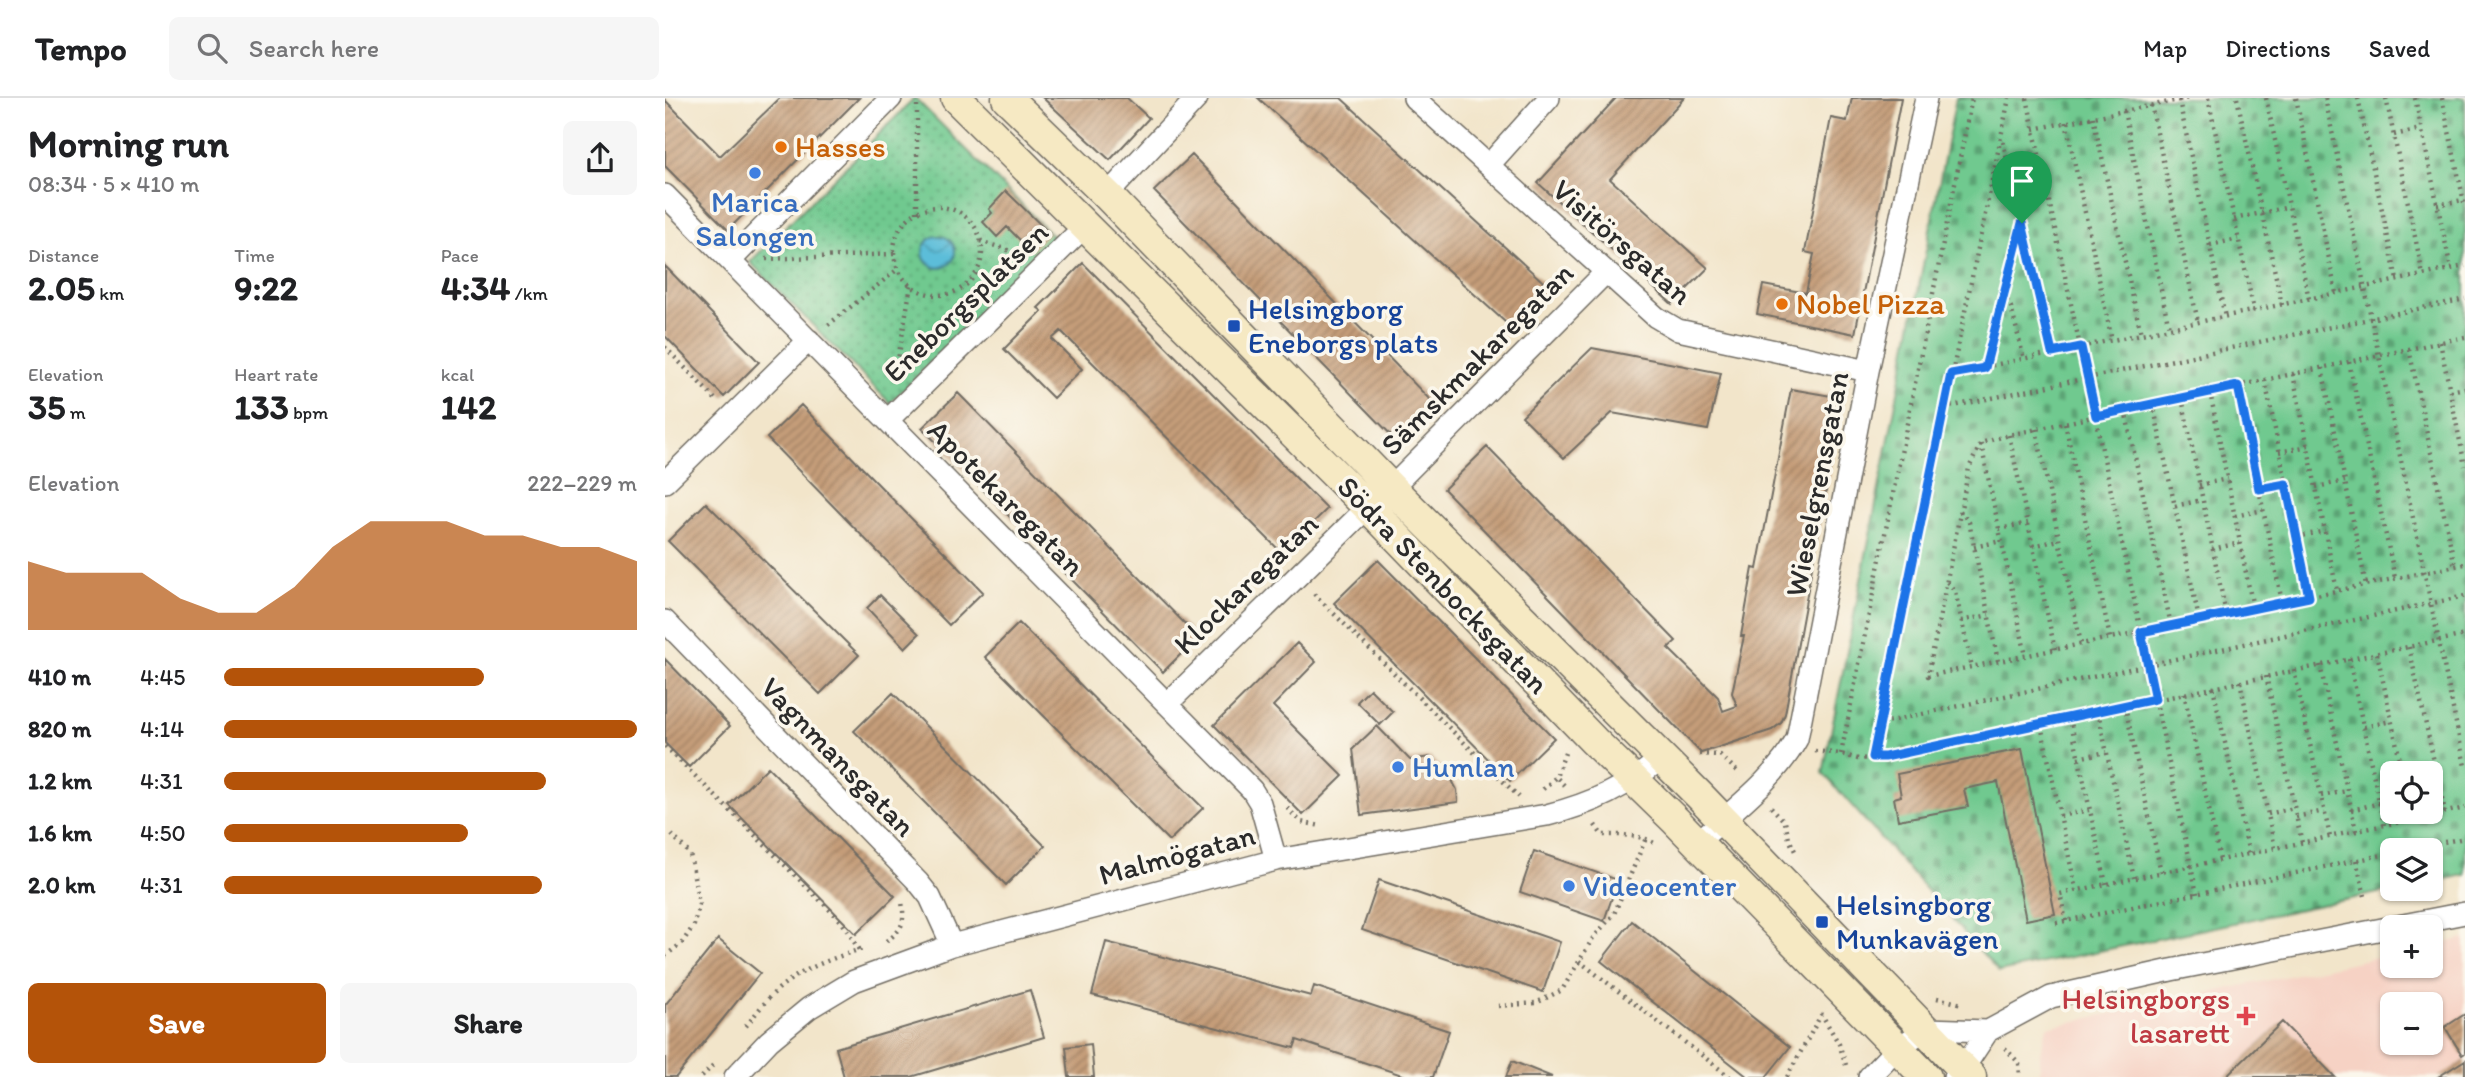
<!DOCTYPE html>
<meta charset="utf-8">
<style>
:root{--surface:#fff;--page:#f6f6f6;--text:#202124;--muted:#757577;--line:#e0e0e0;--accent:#b45309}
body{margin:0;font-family:Itim,sans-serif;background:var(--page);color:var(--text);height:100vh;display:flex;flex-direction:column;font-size:26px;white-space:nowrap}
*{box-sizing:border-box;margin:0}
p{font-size:23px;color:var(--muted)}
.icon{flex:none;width:38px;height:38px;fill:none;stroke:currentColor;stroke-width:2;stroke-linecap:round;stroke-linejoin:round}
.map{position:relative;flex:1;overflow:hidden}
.sheet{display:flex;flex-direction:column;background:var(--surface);width:665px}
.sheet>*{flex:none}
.controls{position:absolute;left:1715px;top:663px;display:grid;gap:14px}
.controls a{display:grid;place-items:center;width:63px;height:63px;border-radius:10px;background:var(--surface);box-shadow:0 2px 5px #0004;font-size:35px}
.pin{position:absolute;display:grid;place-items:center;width:60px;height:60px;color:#fff;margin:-72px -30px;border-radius:50% 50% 50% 0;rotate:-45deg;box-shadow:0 0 7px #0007}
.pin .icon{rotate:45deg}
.round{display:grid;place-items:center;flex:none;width:74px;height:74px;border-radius:10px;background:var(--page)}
.overview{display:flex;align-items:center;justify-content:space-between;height:119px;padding:0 28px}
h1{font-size:38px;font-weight:700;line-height:52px}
.stats{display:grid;grid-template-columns:repeat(3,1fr);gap:10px;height:119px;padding:7px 28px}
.stats div{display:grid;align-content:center}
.stats b{font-size:35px;font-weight:700}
.stats small{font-size:19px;font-weight:400}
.stats p{font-size:19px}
.chart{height:196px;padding:14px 28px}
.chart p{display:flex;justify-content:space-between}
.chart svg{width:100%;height:126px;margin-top:7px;fill:var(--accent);opacity:.7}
.primary-button{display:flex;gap:14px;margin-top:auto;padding:14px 28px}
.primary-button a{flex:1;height:80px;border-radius:10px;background:var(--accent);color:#fff;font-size:28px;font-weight:700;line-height:80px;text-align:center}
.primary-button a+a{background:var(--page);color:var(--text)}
ul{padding:0 28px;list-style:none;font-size:23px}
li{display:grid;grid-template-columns:112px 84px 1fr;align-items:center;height:52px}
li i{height:18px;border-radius:9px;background:var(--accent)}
header{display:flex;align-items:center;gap:42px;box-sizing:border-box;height:98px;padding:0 35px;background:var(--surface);border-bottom:2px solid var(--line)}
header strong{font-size:33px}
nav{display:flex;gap:38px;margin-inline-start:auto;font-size:24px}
.search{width:490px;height:63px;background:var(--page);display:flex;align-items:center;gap:18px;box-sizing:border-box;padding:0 24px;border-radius:10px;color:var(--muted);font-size:26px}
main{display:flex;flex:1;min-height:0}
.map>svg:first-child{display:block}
.built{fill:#f6d2c4;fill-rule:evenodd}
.grass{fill:url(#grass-dots);stroke:#4e7a5d;stroke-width:2}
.cemetery{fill:url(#cemetery-stones);stroke:#4e7a5d;stroke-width:2;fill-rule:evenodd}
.water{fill:url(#water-waves);stroke:#437482;stroke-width:2}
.building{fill:url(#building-hatch)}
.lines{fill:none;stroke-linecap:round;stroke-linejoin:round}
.minor-casing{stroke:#716c63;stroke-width:24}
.secondary-casing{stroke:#716c63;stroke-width:33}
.path{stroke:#716c63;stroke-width:4.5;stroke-dasharray:2 5;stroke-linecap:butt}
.minor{stroke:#fff;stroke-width:21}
.secondary{stroke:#f6e9c3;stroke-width:30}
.route-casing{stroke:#fff;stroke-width:14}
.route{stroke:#1a73e8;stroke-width:9}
.food-dot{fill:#e8710a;stroke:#fbf7ec;stroke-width:2.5}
.shop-dot{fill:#3f7fe0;stroke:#fbf7ec;stroke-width:2.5}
.transit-dot{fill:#1a4fb4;stroke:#fbf7ec;stroke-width:2.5}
.health-dot{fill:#e0444e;stroke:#fbf7ec;stroke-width:2.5}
.labels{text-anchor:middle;stroke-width:7;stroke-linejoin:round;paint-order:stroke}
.food-label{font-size:30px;fill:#c56008;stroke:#fbf7ec;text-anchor:start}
.shop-label{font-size:30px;fill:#366cbe;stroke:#fbf7ec;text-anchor:start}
.street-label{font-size:30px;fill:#2b2b2b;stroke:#fbf7ec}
.transit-label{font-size:30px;fill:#164399;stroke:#fbf7ec;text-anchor:start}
.health-label{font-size:30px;fill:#be3a42;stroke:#fbf7ec;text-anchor:end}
</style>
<header>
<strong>Tempo</strong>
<div class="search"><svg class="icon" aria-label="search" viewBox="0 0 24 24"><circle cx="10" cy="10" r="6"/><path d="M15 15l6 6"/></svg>Search here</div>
<nav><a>Map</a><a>Directions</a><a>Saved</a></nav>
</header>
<main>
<section class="sheet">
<div class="overview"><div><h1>Morning run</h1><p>08:34 · 5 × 410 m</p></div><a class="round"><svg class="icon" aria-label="share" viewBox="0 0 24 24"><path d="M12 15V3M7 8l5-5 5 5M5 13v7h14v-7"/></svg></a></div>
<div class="stats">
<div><p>Distance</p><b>2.05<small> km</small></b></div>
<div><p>Time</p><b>9:22</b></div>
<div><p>Pace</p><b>4:34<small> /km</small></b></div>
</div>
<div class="stats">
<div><p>Elevation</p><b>35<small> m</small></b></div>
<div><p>Heart rate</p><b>133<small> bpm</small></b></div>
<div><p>kcal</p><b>142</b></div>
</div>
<div class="chart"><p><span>Elevation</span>222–229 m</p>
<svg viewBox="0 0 160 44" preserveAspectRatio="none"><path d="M0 44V20L10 24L20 24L30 24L40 33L50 38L60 38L70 29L80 15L90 6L100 6L110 6L120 11L130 11L140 15L150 15L160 20V44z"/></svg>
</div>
<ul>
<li><b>410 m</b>4:45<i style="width:63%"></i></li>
<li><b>820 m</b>4:14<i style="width:100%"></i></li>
<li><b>1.2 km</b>4:31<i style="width:78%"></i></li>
<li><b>1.6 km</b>4:50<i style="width:59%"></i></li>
<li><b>2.0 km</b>4:31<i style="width:77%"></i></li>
</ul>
<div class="primary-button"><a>Save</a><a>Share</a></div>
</section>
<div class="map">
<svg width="1800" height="979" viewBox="0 0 1800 979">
<defs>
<pattern id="grass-dots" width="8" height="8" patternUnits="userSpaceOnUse" patternTransform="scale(1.75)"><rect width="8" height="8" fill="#70c98f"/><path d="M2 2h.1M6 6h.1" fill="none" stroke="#5ca375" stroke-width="1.8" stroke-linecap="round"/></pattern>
<pattern id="cemetery-stones" width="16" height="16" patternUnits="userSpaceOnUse" patternTransform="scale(1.75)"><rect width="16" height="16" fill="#70c98f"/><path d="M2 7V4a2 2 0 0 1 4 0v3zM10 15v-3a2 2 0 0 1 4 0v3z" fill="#5ca375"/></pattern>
<pattern id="water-waves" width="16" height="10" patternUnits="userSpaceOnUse" patternTransform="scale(1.75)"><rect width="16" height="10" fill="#5bbdd9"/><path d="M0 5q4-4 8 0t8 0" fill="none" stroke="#4b9ab0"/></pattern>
<pattern id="building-hatch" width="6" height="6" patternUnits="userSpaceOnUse" patternTransform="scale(1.75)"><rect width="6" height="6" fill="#c59d79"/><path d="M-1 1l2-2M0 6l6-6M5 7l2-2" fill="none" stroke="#a08063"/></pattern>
</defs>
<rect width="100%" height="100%" fill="#fbf7ec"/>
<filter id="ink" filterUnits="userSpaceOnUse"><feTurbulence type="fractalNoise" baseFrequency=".0143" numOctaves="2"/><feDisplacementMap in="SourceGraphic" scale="14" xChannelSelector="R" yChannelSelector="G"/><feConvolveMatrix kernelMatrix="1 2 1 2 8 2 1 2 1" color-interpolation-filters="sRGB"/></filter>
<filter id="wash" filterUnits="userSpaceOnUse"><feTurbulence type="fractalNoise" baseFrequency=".00686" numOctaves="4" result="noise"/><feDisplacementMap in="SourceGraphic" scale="28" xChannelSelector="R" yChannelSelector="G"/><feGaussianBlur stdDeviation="1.57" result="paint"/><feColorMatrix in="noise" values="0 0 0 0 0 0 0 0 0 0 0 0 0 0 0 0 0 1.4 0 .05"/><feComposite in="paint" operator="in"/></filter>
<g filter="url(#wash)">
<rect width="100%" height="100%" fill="#f2e5ca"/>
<path class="built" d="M1800,840V979H1375V954L1382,929L1727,856V868H1766V848ZM1727,906H1766V945H1727Z"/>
<path class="grass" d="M250,0L391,141L225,305L85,164Z"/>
<path class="cemetery" d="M1291,0H1800V777L1766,784V752H1727V791H1732L1334,874L1158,675ZM1727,676H1766V714H1727Z"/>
<path class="water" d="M258 154a16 16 0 1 1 32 0a16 16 0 1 1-32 0Z"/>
<g id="blocks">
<path class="building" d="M115,0H194L63,132L0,68V2L55,58Z
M378,0H462L484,20L445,62Z
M593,0H676L887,192L850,233Z
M951,0H1019L945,81L1043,170L1007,206L873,85Z
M1187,0H1236L1190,236L1092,216L1098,187L1141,195L1149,156L1140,154L1166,20L1182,23Z
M527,57L771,308L734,345L489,93Z
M341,93L384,135L366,153L342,129L332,139L318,124L327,115L324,111Z
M418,165L662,411L617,455L396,233L387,241L417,271L388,300L339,251L377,213L373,210Z
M0,168L94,264L59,299L0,238Z
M927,250L1056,275L1043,332L947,315L899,360L857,318Z
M1126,291L1178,300L1120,616L1116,625L1107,632L1036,655L779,391L822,349L1011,543L1003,550L1053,599L1058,613L1072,608L1067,595L1079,538H1076L1088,470L1092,471Z
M293,295L533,539L498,574L257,330Z
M136,307L318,494L284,527L102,340Z
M41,405L194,557L155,596L3,443Z
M713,462L889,640L845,683L669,505Z
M215,497L254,536L240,550L202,510Z
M354,525L538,710L504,743L320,559Z
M632,545L651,564L608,608L678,678L638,717L549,627Z
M0,561L65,628L24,669L0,645Z
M705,591L728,614L715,627L692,604Z
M228,595L380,748L341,787L189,633Z
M712,628L745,662L765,659L784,676L792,692L793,704L696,717L688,651Z
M1357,651L1390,816L1361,822L1333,684L1299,691L1303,709L1233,722L1229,700L1236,698L1232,676Z
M103,669L230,798L191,836L64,707Z
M869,753L953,782L939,823L855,794Z
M714,782L895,844L878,894L697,832Z
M967,823L1125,949L1101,979H1083L936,863Z
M53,841L95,875L11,979H0V907Z
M441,844L646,898L649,888L784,933L768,979H743L632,942L629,950L427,897Z
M365,892L379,939L246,979H179L171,950Z
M1800,916V955L1797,957L1780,929Z
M1617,924L1670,979H1560Z
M426,946L429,979H404L401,949Z
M1800,962V979H1773Z
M847,963L887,979H841Z"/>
</g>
</g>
<g filter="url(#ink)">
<use href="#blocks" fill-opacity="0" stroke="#716c63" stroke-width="2"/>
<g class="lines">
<defs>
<path id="minor" d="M749,0L991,219L1013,232L1203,273
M824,67L884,0
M0,97L587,692L595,705L611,762
M442,97L532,0
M66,162L226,0
M223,322L420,128
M0,384L144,242
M726,390L941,174
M0,523L253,784L265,799L287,847
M502,606L703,409
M1032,745C1066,713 1109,683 1132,641L1203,273L1261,0
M70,979L104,943L144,910L189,883L287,847L611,762L882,717C927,706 961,689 997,660
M1204,979L1232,950L1262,931L1323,933
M1289,979L1298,971L1323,933L1386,899L1506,872L1800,815"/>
<path id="secondary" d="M291,0L703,409L929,643L1010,722L1261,979
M342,0L442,97L726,390L1034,697L1306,979"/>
</defs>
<use href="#minor" class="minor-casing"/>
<use href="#secondary" class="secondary-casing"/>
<path class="path" d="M1362,0L1532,796
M1543,0L1589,213
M1572,0L1617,207
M1601,0L1644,201
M1631,0L1671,195
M1660,0L1800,668
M1693,0L1732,182
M1721,0L1758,177
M1750,0L1786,171
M1777,0L1800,109
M1514,2L1560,219
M1486,7L1533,224
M1459,13L1504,230
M1428,19L1476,236
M1401,24L1447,243
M1369,31L1524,0
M1729,37L1756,31
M1772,107L1798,102
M229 153a44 44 0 1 1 88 0a44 44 0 1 1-88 0Z
M252,114V4
M1569,121L1624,109
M1357,126L1387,255
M315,143L358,157
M1545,147L1573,141
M101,161L229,156
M1339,196L1346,209L1359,261
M163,227L233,171
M1800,239L1344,337L1316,345L1304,370L1263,578L1800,466
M1775,244L1800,368
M0,249L51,302
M1744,251L1790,468
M1684,264L1730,480
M1320,270L1357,125L1337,40
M1657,270L1701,487
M1286,276L1800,168
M1628,276L1672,493
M230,279L246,187
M1600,282L1644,499
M1573,288L1617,504
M1785,293L1800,290
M1545,294L1588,510
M1517,300L1561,516
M1488,306L1534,521
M1279,310L1800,201
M1460,312L1506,527
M1400,325L1445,540
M1371,331L1416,546
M1344,337L1390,552
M1316,346L1361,558
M1614,354L1643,348
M1534,387L1562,381
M1651,389L1680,383
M1594,391L1620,386
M1510,408L1537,402
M1295,413L1304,424L1333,563
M1570,418L1598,412
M1334,431L1363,425
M1632,439L1660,433
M1368,448L1394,442
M1309,449L1336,443
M1547,451L1575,445
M1282,484L1290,493L1307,569
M649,496L854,699
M1296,523L1324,517
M1744,549L1780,714
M1712,555L1738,676
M1684,561L1719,727
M1655,567L1691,733
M1629,572L1665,739
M1601,578L1637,745
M1575,583L1610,750
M1548,589L1584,756
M1519,595L1555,762
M1460,608L1496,774
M1433,614L1469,780
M1405,620L1441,786
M1216,625L1800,498
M1376,627L1411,792
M1699,629L1726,623
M0,648L177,824L194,852
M1150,653L1176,656L1193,661L1220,659L1800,537
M1034,656L1055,657L1074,675
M1176,656L1307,0
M1208,659L1344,0
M1413,660L1441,654
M899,687L891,679L900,655
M878,691L891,679
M1656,698L1682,693
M1106,709L1120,724L1124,741L1130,753
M622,710L636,724L656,728
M1686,712L1715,705
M1603,716L1629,710
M1395,718L1424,712
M1631,719L1659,713
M930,727L937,737C957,737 975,736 991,746
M1738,752L1800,740
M1691,762L1700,798
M1401,823L1395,796L1800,710
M1391,825L1727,755
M221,843C238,832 240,824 237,804
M0,858L17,845L29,827L34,806L25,756L7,737
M914,863L1065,979
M1272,900L1297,906
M833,908L871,905L897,892L928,840L949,816L981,740
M1156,915L1174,946L1182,970
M81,928C90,917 99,904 110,894C134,871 169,860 199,850
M1340,950L1354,965L1355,979
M37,979L48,967
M1122,979L1156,917"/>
<use href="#minor" class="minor"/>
<use href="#secondary" class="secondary"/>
</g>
</g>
<g class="lines" filter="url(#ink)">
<defs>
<path id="route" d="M1357,125L1387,255L1416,249L1431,318L1573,288L1594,391L1621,386L1644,499L1476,534L1490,601L1220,659H1208L1286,276L1320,270Z"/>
</defs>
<use href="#route" class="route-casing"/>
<use href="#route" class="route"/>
</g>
<g class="food-dot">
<circle cx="116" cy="49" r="7"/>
<circle cx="1117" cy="206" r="7"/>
</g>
<g class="shop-dot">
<circle cx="90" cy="75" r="7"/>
<circle cx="733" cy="669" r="7"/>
<circle cx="904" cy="788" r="7"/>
</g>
<g class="transit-dot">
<rect x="562" y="221" width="14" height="14" rx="3.5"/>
<rect x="1150" y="817" width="14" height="14" rx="3.5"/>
</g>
<path class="health-dot" d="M1577.5 907.5h7v7h7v7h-7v7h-7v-7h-7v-7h7z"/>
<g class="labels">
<g class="food-label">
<text x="130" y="59">Hasses</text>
<text x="1131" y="216">Nobel Pizza</text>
</g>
<g class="shop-label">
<text x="90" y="114" text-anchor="middle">Marica<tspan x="90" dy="34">Salongen</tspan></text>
<text x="747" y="679">Humlan</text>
<text x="918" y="798">Videocenter</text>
</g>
<g class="street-label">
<text transform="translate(957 144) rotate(41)" y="10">Visitörsgatan</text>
<text transform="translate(301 204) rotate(-44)" y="10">Eneborgsplatsen</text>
<text transform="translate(812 261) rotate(-45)" y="10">Sämskmakaregatan</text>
<text transform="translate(1152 386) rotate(-79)" y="10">Wieselgrensgatan</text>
<text transform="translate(341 400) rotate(45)" y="10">Apotekaregatan</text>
<text transform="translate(581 486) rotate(-44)" y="10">Klockaregatan</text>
<text transform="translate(778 487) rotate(46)" y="10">Södra Stenbocksgatan</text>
<text transform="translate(173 659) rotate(46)" y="10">Vagnmansgatan</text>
<text transform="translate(512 757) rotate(-15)" y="10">Malmögatan</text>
</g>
<g class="transit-label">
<text x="583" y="221">Helsingborg<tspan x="583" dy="34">Eneborgs plats</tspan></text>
<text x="1171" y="817">Helsingborg<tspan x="1171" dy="34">Munkavägen</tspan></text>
</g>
<g class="health-label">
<text x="1565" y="911">Helsingborgs<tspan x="1565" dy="34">lasarett</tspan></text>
</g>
</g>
</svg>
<div class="controls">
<a><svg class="icon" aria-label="locate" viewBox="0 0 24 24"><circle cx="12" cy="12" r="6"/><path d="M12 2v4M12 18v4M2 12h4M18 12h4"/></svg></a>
<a><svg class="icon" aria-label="layers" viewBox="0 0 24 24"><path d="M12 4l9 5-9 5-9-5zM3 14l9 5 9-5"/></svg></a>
<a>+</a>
<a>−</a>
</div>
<div class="pin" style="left:1357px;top:125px;background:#1e9e55"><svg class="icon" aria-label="arrive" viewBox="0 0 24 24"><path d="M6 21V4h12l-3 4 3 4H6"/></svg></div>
</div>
</main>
